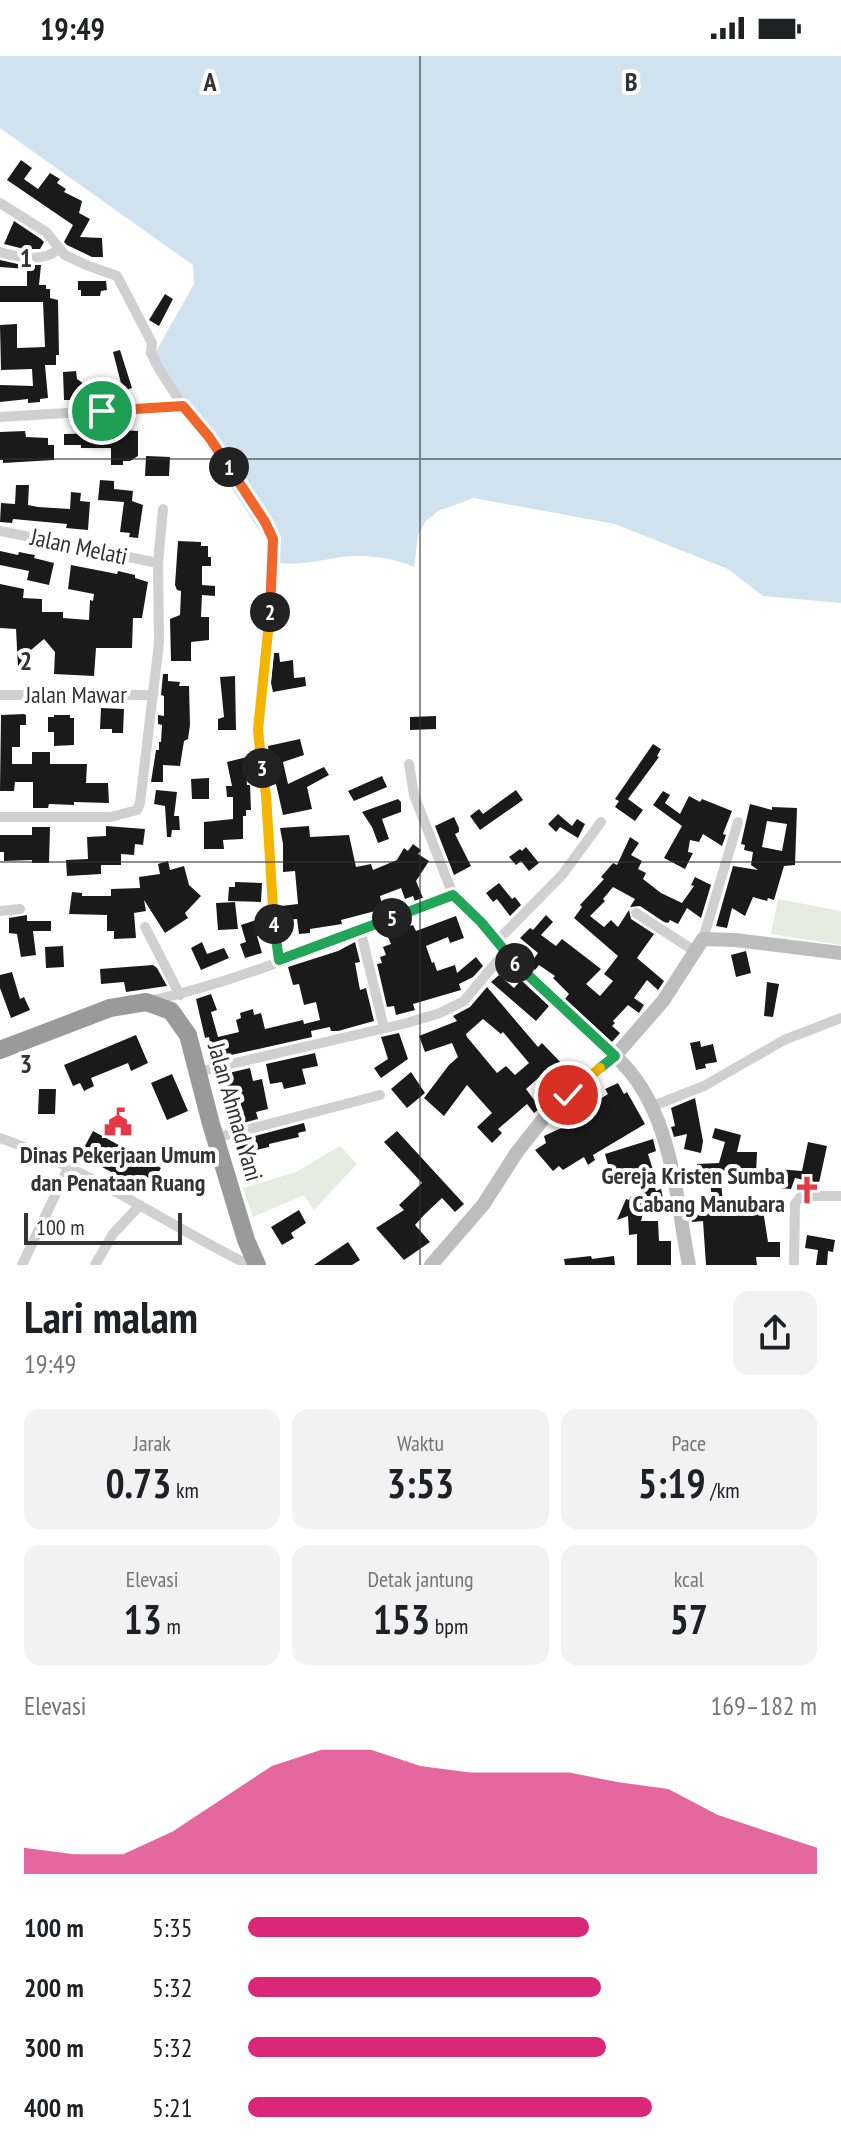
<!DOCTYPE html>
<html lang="id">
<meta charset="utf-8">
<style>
:root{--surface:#fff;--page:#f2f2f2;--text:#202124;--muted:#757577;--accent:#db2777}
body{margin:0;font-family:"PT Sans Narrow",sans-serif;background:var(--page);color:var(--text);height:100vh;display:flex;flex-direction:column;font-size:30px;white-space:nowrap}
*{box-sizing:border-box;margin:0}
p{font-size:26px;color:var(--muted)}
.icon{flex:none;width:44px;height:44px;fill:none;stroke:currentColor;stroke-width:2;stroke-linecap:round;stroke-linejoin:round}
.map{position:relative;height:1209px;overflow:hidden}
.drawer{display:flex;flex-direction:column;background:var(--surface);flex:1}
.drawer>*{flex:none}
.scale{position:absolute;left:24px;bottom:20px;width:158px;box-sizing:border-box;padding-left:8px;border:4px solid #333;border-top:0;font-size:22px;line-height:28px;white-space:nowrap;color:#333;-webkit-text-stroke:6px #fff;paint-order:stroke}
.pin{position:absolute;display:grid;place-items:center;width:68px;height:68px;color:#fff;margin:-34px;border:4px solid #fff;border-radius:50%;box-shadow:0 2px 8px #0007}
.km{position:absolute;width:40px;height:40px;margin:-20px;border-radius:50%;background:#222;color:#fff;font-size:22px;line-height:40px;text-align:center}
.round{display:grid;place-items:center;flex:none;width:84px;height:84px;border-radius:16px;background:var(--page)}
.headline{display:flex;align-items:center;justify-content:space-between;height:136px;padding:0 24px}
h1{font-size:44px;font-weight:700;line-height:60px}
.metrics{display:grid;grid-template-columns:repeat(3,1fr);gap:12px;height:136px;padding:8px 24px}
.metrics div{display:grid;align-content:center;border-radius:16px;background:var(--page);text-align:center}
.metrics b{font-size:40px;font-weight:700}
.metrics small{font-size:22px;font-weight:400}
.metrics p{font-size:22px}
.chart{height:224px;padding:16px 24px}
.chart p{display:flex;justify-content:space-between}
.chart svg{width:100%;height:144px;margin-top:8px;fill:var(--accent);opacity:.7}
ul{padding:0 24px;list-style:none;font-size:26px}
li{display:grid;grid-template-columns:128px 96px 1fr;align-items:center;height:60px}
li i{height:20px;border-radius:10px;background:var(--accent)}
.status{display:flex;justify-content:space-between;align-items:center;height:56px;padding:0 40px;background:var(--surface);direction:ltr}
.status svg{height:22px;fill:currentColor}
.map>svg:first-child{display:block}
.green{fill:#e6ecdf}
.water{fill:#cfe2ee}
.building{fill:#1a1a1a;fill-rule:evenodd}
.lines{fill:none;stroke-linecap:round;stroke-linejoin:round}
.street{stroke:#d0d0d0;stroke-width:10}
.secondary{stroke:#bdbdbd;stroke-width:14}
.highway{stroke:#9a9a9a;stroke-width:18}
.split-1-casing{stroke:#fff;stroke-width:16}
.split-2-casing{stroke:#fff;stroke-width:16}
.split-3-casing{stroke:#fff;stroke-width:16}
.split-4-casing{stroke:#fff;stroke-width:16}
.split-5-casing{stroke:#fff;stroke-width:16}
.split-6-casing{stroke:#fff;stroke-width:16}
.split-7-casing{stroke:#fff;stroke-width:16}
.split-8-casing{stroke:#fff;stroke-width:16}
.split-1{stroke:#f0652b;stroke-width:10}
.split-2{stroke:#f0652b;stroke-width:10}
.split-3{stroke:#f5b400;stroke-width:10}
.split-4{stroke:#f5b400;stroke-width:10}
.split-5{stroke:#22a559;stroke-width:10}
.split-6{stroke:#22a559;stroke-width:10}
.split-7{stroke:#22a559;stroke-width:10}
.split-8{stroke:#f5b400;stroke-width:10}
.grid{fill:none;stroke:#333;stroke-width:2;stroke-opacity:0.55}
.labels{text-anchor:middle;stroke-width:8;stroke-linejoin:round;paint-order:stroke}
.street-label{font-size:24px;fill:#333;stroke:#fff}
.poi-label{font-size:24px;font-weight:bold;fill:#333;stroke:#fff}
.grid-label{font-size:26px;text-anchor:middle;font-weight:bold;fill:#333;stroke:#fff;stroke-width:8;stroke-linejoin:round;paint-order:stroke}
</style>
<div class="status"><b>19:49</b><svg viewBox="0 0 49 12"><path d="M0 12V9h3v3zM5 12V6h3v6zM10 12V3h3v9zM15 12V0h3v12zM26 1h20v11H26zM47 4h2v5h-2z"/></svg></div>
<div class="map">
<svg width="841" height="1209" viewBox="0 0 841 1209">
<rect width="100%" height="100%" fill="#fff"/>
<path class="green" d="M778,843L841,855V889L771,878Z
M340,1090L357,1108L314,1154L304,1139L253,1161L243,1132L296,1116Z"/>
<path class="water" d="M0,0H841V547L763,540L728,513L615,468L474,442L438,455L425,466L418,479L414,511C392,501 366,498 341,501C315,505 294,512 267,504L269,489L229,428L154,299L194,228L193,209L0,72Z"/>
<path class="building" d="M21,104L32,112L24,123L38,133L50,117L60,123L57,127L66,133L64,136L82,145L79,157L90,163L80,181L102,182L103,201H92L67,189L64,186L73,169L7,124Z
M14,165L41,183L44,186L40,193H24L4,188Z
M0,204L22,209H41L39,229H46V233H50V242L58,244L59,299H56V309H45L48,342L40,343V346L28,347V343L0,346V329L33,330L32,313L1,314L0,269L17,268V292L45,291L43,246H0V230H27V213L0,211Z
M78,225H106L107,234L101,235L100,240H81V234H78Z
M165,238L173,243L159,270L149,264Z
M120,294L132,332L123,335L113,296Z
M76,315L77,323L84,328V337H76V344H64L63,316Z
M108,373L138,375V400L130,405H123V409H111V392H81V389H64V378L108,377Z
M25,375L26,381L48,382V389H54V404L3,407V404H0V376Z
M146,400L170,401L169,420H145Z
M100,424L114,425V433L133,435L132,445L143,449L138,482L129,481L130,477L120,476L124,446L98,444Z
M16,429H29L28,449L38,451L70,453L71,436L81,437L80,445L90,446L88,474L66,472L67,468L13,463L12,467L0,466L1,447L15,448Z
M178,485L201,486V490H208V501H211V510H202V529L215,530V540L202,539L201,561H209V584L191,586V605H171L170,563L180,559L181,535L177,534L175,529Z
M0,495L18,499L19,496L29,498L35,499L34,502L54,507L49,529L27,524L29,515L0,509Z
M71,509L117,518L118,515L135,519V522L148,526L142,562H133L132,592H96L94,620L54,618L55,596L44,583L31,594V611H18L16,573L0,572V528L24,533L23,542L42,543V556H63V562L89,564L90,544L93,545L94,538L68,533Z
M274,597H279L280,606L293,604L294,622L305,621L306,630L273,636L271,627Z
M163,618H168V625L180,626L179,630H189L190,669L188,683L184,685L180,710L163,709V726H151L156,694H159V686H161L162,669L158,668V659L164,660V640L161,639Z
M235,620L236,674H218V663L224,661L220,621Z
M101,652L124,653L123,677H112V673H100Z
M24,658L26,659V669H20V691H12V708H32V696H50V708H87L86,727H108L109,747L74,746V749L49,748L48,752H33V726H15L14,735H0L1,659Z
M54,659H70V662H74V689L54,690V676H48V661H54Z
M436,660V673L410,674V661Z
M300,683L304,699L283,706L288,728L324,711L329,719L307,731L312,753L283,759L276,728L273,729L268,690Z
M653,688L661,693L657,700L659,701L628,743L643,754L635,765L615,751L619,745L615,743Z
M247,701L250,713L246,714L247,729H250L251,754H246V760H243V783L223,784L224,793H204V766L233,763V741H227L226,730H232L227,706Z
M382,720L387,731L354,745L348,735Z
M209,722V743H192L191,723Z
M156,734L177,736L174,760H179L180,774H172L171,781H167L165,750L154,748Z
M516,734L523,744L480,774L470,760L479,753L483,758Z
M663,735L670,739L665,747L680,758L689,740L700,746L702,743L732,755L723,778L726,779L722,790L703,778L699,786L690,784L688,796L693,797L685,813L664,802L682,770L653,749Z
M398,743L401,746V756L382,763L389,783L378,787L372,771L362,756Z
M750,748L772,754V751L797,752L795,809L784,810L774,844L768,842L767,845L753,841L745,860L732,852L727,872L716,870L733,810L758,814L751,809L753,796L744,794L745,789L741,788ZM767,765L787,768L782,795L762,791Z
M558,758L572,770L577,763L585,768L578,782L560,771L556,776L548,768Z
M454,761L459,772V776L455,778L471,810L454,819L435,770Z
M106,770L145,773L143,789L135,788L134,799L121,798V809H101V818L67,820L66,804L88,803L87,781L106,780Z
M309,770L310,781L349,779L356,811L371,808L373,814L397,804L404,792L408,795L413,788L421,794L418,798L429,805L416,825L423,842L415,845L413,840L405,843L401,832L380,840L383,853L341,864L342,868L310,873V877L299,878L297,863L282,864L281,850L298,848L295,815L283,816V788L280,772Z
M32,771H50L49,807H32V804L4,805V796H0V779H32Z
M630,781L639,787L631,799L642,805L638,813L646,817L643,823L661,837L682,847L694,830L691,829L695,821L711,829L701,862L687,852L678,868L670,864L668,867L664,866L640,850L630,851L635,843L613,831L603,843L605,845L590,860L604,871L611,864L618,871L629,854L631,863L654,878L637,902L664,925L658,934L647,924L634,942L644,949L639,957L628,949L613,965L615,967L612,970L620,977L612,986L565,943L569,938L553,922L555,920L539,909L535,914L529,909L538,897L520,882L530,872L533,874L546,859L553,866L541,879L556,890L562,883L601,913L586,928L600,940L613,925L604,918L618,900L574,862L582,851L580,849L604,823L601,821L613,807L617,809Z
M526,791L539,807L529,815L521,805L516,809L509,801L520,793L522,795Z
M168,805L170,814L184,810L189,829L201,840L185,857L188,862L165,877L144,844L146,855L134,857L136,882L114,883V875H107V859L69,858L72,836L82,837V840H111V833L140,832L139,821L160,818L158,808Z
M235,826L262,827L261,846L228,845L229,831H235Z
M499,827L512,843L515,841L521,849L510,860L497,843L493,846L486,837Z
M235,846L238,873L218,874L216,847Z
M27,859V865H51V875H33L36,899L21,901L17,878L9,877V862Z
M456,860L464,882L450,887L448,881L426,890L432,907L434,906L437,915L455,909L457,917L476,901L483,910L473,921L459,928L461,934L413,948L415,954L396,959L394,950L387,951L377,908L382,907L380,901L386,899L383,891L391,888L387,879L413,869L416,875Z
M256,864L261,879L257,880L262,897L245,902L240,888L246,886L241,869Z
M202,886L207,898L224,892L229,902L201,914L191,892Z
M355,886L360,906L355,907L360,934L366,932L374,965L338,975H331L330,971L311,975L312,981L213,1003L209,981L205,982L196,943L211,938L217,954L211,956L218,981L239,976L236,964L241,962L240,957L253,953L254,959L261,957L265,973L303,964L304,968L320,964L316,946L304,949L299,928L293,929L288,911L338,895Z
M63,890L64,911L46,912L45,891Z
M746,895L751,917L736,921L731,899Z
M153,909L157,912L167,930L126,936L124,926L101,928L100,913Z
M12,916L20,943L24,941L30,954L11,962L0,932V919Z
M499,919L514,932L521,924L549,950L536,965L491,926Z
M767,926L779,928L773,961L764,960Z
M487,931L538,991L542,987L567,1013L554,1025L545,1016L526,1033L540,1052L534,1057L527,1048L498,1073L502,1077L492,1087L477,1071L492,1057L467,1029L444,1060L424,1042L449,1009L458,1001L452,987L425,996L419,980L457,965L453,960L470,951ZM483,963L501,978L503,976L529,1007L515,1019L506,1010L497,1017L467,981L466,978Z
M399,977L408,1003L381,1022L374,1012L388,1003L381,981Z
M136,979L148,1007L131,1015L128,1007L91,1022L94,1030L84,1035L80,1027L73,1030L64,1009Z
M700,985L701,991L713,988L717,1006L705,1008L706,1012L696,1014L690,987Z
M315,997L318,1010L302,1013L306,1028L284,1033L282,1026L270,1028L266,1008Z
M250,1012L253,1025L262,1023L268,1053L256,1056L258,1063L231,1070L220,1019Z
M411,1016L425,1037L407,1052L391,1033Z
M172,1018L188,1055L167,1064L151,1027Z
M618,1027L624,1038L627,1036L645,1068L593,1099L595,1104L588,1109L584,1101L563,1114L559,1110L553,1115L535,1094L546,1087L544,1080L570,1068L596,1050L594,1047L608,1038L605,1033Z
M39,1033H56L55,1058H38Z
M695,1042L703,1085L701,1097L684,1093L687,1078L674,1081L671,1071L675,1070L671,1052Z
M304,1067L306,1075L298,1077L299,1081L269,1088V1091L238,1098L236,1090L233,1091L232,1086Z
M715,1072L741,1079L737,1096H757L756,1118L720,1117L723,1147L761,1141L768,1186H780V1201H756L757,1209H706L703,1165L692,1166L689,1152L712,1148L710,1120L698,1118L697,1108L719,1107L725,1086L712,1082Z
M93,1075L161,1112L148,1136L80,1099Z
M397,1075L464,1148L455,1156L442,1142L425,1158L415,1169L430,1186L404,1204L376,1172L404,1154L399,1149L422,1127L384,1086Z
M653,1083L656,1095L648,1098L653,1114L650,1115L656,1135L661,1133L663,1142L646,1147L641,1165H658L659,1185H671V1209H637V1178L629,1179L628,1160L617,1164L626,1143L629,1144L631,1140L642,1145L637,1128L641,1117L613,1126L605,1098Z
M808,1086L827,1090L819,1127L795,1122L791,1133L780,1132L781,1119L777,1118V1113L802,1115Z
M299,1154L306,1167L291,1177L294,1182L282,1189L271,1171Z
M807,1179L835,1184L833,1196L828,1195L827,1209H816L818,1194L805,1192Z
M348,1186L360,1204L352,1209H314Z
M591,1200L592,1203L614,1200L615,1209H565L564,1203Z"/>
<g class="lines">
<path class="street" d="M0,147L46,176L65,199L86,209L117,220L152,287L151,297L159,313L183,350L209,381L265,466L273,483L270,555L258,674L266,739L270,829L279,904
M0,196C17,201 46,207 59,192
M0,361L183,350
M0,475L158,507
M0,639H151
M0,761H111L137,754L140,747L159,587L158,507L163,453
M0,855L20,853
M636,857L696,896
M145,871L180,939
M360,873L384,972
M703,883L738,766
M496,886L562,819L601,766
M504,897L615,1000
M150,945C254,922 353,876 453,839
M197,1016L407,967L440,957L464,945L504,897L481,866L453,839L414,739L409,708
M653,1050L704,1030L784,984L841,962
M0,1082C89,1113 165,1168 249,1209
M215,1082L380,1039
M22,1209L69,1110
M95,1209L113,1178L140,1149
M794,1209L795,1148L801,1140H841"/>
<path class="secondary" d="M615,1000C672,1051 675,1138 689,1209
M431,1209L483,1149L517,1096L548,1057L615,1000L663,945L703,883L735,884L841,897"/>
<path class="highway" d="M0,994L110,952L146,946L171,955L188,979L211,1068L246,1184L257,1209"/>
</g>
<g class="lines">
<defs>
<path id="split-1" d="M102,355L183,350L209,381L229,411"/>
<path id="split-2" d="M229,411L265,466L273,483L270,556"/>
<path id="split-3" d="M262,712L258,674L270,556"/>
<path id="split-4" d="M262,712L266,739L274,868"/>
<path id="split-5" d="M274,868L279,904L392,862"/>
<path id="split-6" d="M392,862L453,839L481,866L515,907"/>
<path id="split-7" d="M515,907L615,1000L600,1012"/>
<path id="split-8" d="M568,1039L600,1012"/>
</defs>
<use href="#split-1" class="split-1-casing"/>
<use href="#split-2" class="split-2-casing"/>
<use href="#split-3" class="split-3-casing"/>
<use href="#split-4" class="split-4-casing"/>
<use href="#split-5" class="split-5-casing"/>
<use href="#split-6" class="split-6-casing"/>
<use href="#split-7" class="split-7-casing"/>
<use href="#split-8" class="split-8-casing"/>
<use href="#split-1" class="split-1"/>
<use href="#split-2" class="split-2"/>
<use href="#split-3" class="split-3"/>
<use href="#split-4" class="split-4"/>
<use href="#split-5" class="split-5"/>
<use href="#split-6" class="split-6"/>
<use href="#split-7" class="split-7"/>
<use href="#split-8" class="split-8"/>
</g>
<path class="grid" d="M420,0V1209M0,403H841M0,806H841"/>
<defs>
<symbol id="civic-bare" viewBox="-9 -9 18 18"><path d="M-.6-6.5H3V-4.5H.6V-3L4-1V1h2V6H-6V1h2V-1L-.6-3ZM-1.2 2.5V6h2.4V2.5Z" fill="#e63946" stroke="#fff" stroke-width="2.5" paint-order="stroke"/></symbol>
<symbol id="church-bare" viewBox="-9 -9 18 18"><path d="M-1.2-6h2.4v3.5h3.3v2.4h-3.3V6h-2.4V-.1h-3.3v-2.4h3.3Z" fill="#e63946" stroke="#fff" stroke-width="2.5" paint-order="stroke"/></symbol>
</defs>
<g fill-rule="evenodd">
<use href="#civic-bare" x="98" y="1046" width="40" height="40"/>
<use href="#church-bare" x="787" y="1114" width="40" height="40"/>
</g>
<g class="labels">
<g class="street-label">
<text transform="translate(79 491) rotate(12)" y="8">Jalan Melati</text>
<text x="76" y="647">Jalan Mawar</text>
<text transform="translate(235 1056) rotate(74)" y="8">Jalan Ahmad Yani</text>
</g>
<g class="poi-label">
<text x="118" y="1107">Dinas Pekerjaan Umum<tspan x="118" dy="28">dan Penataan Ruang</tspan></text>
<text x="785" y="1128" text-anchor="end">Gereja Kristen Sumba<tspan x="785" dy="28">Cabang Manubara</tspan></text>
</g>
</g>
<g class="grid-label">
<text x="210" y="35">A</text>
<text x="631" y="35">B</text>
<text x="26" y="211">1</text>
<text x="26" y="614">2</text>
<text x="26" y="1017">3</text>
</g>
</svg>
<div class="scale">100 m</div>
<div class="pin" style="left:102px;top:355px;background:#1e9e55"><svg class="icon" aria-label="arrive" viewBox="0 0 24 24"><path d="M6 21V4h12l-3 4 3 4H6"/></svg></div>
<div class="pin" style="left:568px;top:1039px;background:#d93025"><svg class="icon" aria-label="check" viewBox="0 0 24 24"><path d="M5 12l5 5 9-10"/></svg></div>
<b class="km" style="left:229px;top:411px">1</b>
<b class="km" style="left:270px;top:556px">2</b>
<b class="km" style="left:262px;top:712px">3</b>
<b class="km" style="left:274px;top:868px">4</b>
<b class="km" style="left:392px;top:862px">5</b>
<b class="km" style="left:515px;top:907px">6</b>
</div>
<section class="drawer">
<div class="headline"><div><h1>Lari malam</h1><p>19:49</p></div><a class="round"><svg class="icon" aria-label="share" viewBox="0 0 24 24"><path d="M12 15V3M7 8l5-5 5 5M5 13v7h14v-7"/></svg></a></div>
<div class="metrics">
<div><p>Jarak</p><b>0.73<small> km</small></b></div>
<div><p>Waktu</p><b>3:53</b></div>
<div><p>Pace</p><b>5:19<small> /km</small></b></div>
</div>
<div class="metrics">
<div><p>Elevasi</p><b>13<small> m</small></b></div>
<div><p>Detak jantung</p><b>153<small> bpm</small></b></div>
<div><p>kcal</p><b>57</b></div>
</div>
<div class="chart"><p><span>Elevasi</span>169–182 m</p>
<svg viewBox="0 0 160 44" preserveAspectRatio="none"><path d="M0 44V36L10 38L20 38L30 31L40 21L50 11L60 6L70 6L80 11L90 13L100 13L110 13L120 16L130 18L140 26L150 31L160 36V44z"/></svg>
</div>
<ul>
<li><b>100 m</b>5:35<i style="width:60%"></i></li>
<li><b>200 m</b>5:32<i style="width:62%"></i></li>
<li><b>300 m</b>5:32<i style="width:63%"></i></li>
<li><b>400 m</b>5:21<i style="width:71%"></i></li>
</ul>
</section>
